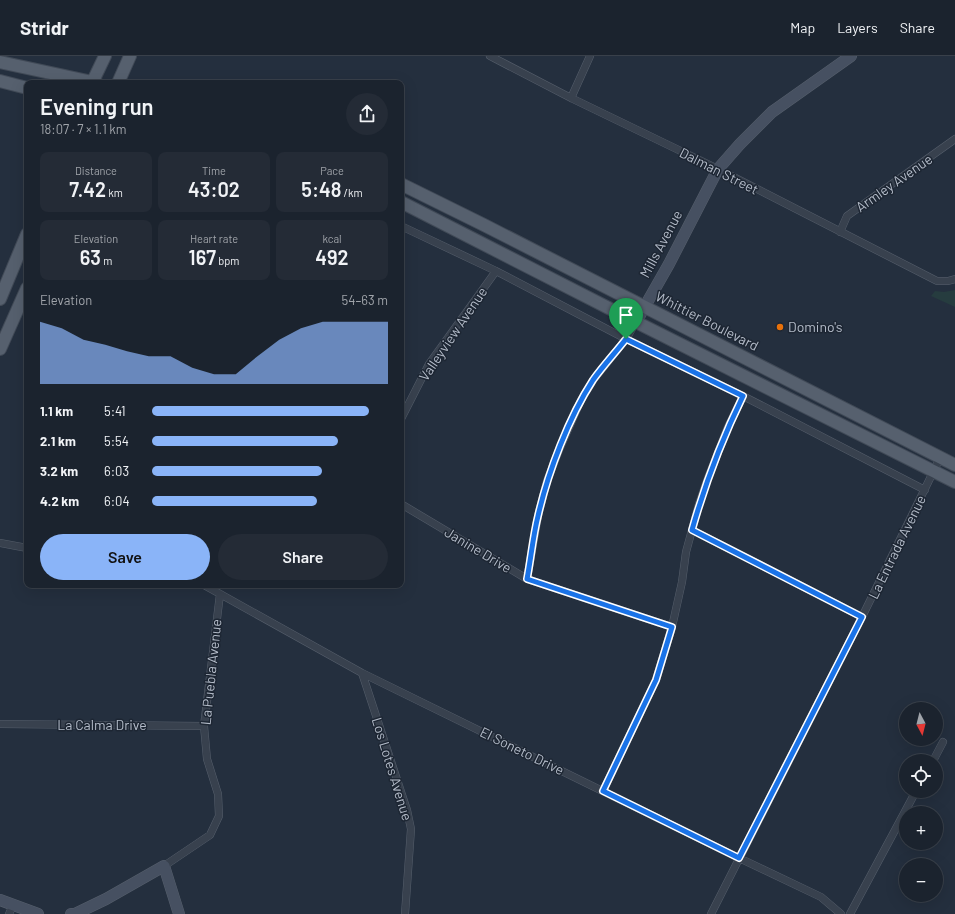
<!DOCTYPE html>
<meta charset="utf-8">
<style>
:root{--surface:#1b232e;--page:#242b36;--text:#f1f3f6;--muted:#a0a4aa;--line:#39404a;--accent:#8ab4f8}
body{margin:0;font-family:Barlow,sans-serif;background:var(--page);color:var(--text);height:100vh;display:flex;flex-direction:column;font-size:15px;white-space:nowrap}
*{box-sizing:border-box;margin:0}
p{font-size:13px;color:var(--muted)}
.icon{flex:none;width:22px;height:22px;fill:none;stroke:currentColor;stroke-width:2;stroke-linecap:round;stroke-linejoin:round}
.map{position:relative;flex:1;overflow:hidden}
.side{position:absolute;left:24px;top:24px;width:380px;height:508px;display:flex;flex-direction:column;background:var(--surface);border-radius:8px;box-shadow:0 4px 16px #0002,0 0 0 1px var(--line)}
.side>*{flex:none}
.needle{width:26px;rotate:173deg}
.buttons{position:absolute;left:899px;top:646px;display:grid;gap:8px}
.buttons a{display:grid;place-items:center;width:44px;height:44px;border-radius:50%;background:var(--surface);box-shadow:0 4px 16px #0002,0 0 0 1px var(--line);font-size:20px}
.pin{position:absolute;display:grid;place-items:center;width:34px;height:34px;color:#fff;margin:-41px -17px;border-radius:50% 50% 50% 0;rotate:-45deg;box-shadow:0 0 4px #0007}
.pin .icon{rotate:45deg}
.round{display:grid;place-items:center;flex:none;width:42px;height:42px;border-radius:21px;background:var(--page)}
.summary{display:flex;align-items:center;justify-content:space-between;height:68px;padding:0 16px}
h1{font-size:22px;font-weight:600;line-height:30px}
.figures{display:grid;grid-template-columns:repeat(3,1fr);gap:6px;height:68px;padding:4px 16px}
.figures div{display:grid;align-content:center;border-radius:8px;background:var(--page);text-align:center}
.figures b{font-size:20px;font-weight:600}
.figures small{font-size:11px;font-weight:400}
.figures p{font-size:11px}
.chart{height:112px;padding:8px 16px}
.chart p{display:flex;justify-content:space-between}
.chart svg{width:100%;height:72px;margin-top:4px;fill:var(--accent);opacity:.7}
.primary-button{display:flex;gap:8px;margin-top:auto;padding:8px 16px}
.primary-button a{flex:1;height:46px;border-radius:24px;background:var(--accent);color:#111;font-size:16px;font-weight:600;line-height:46px;text-align:center}
.primary-button a+a{background:var(--page);color:var(--text)}
ul{padding:0 16px;list-style:none;font-size:13px}
li{display:grid;grid-template-columns:64px 48px 1fr;align-items:center;height:30px}
li i{height:10px;border-radius:5px;background:var(--accent)}
header{display:flex;align-items:center;gap:24px;box-sizing:border-box;height:56px;padding:0 20px;background:var(--surface);border-bottom:1px solid var(--line)}
header strong{font-size:19px}
nav{display:flex;gap:22px;margin-inline-start:auto;font-size:14px}
.map>svg:first-child{display:block}
.green{fill:#263c3f}
.lines{fill:none;stroke-linecap:round;stroke-linejoin:round}
.street-casing{stroke:#565f6c;stroke-width:8}
.secondary-casing{stroke:#565f6c;stroke-width:12}
.primary-casing{stroke:#414a57;stroke-width:14}
.street{stroke:#38414e;stroke-width:7}
.secondary{stroke:#465061;stroke-width:11}
.primary{stroke:#56606e;stroke-width:12}
.route-casing{stroke:#fff;stroke-width:8}
.route{stroke:#1a73e8;stroke-width:5}
.food-dot{fill:#e8710a;stroke:#1d2633;stroke-width:1.5}
.labels{text-anchor:middle;stroke-width:3;stroke-linejoin:round;paint-order:stroke}
.street-label{font-size:14px;fill:#b4bcc9;stroke:#1d2633}
.poi-label{font-size:14px;fill:#b4bcc9;stroke:#1d2633;text-anchor:start}
</style>
<header>
<strong>Stridr</strong>
<nav><a>Map</a><a>Layers</a><a>Share</a></nav>
</header>
<div class="map">
<svg width="955" height="858" viewBox="0 0 955 858">
<rect width="100%" height="100%" fill="#242f3e"/>
<path class="green" d="M955,234V251L931,240L935,235L944,236Z"/>
<g class="lines">
<defs>
<path id="street" d="M490,0L571,42L718,113L937,225H948L955,223
M571,42L590,0
M401,170L496,215L626,283L743,340L925,434
M840,176L847,160L955,83
M401,363L429,308L496,215
M401,448L527,523L672,571
M692,474L862,561
M0,487L27,492
M527,523L538,460L547,425L559,394L581,344L594,323L626,283L636,266
M204,529L362,617L739,802L821,841L841,858
M362,617L407,754L411,773L405,858
M0,668L204,670
M933,705L943,686
M603,735L656,624L672,571L682,526L686,496L699,448L708,422L728,371L743,340
M164,810L210,779L219,760L218,738L207,703L204,670L220,538
M9,858L13,849
M711,858L862,561L940,402
M850,858L916,735"/>
<path id="secondary" d="M636,266L669,208L718,113L740,88L772,56L851,0
M0,844L38,858
M71,858H75L106,843L164,810L179,858"/>
<path id="primary" d="M0,6L97,27
M0,25L27,32
M92,27L105,0
M118,27L130,0
M401,128L484,169L955,409
M401,146L636,266L955,426
M0,243L27,178
M0,293L27,232"/>
</defs>
<use href="#street" class="street-casing"/>
<use href="#secondary" class="secondary-casing"/>
<use href="#primary" class="primary-casing"/>
<use href="#street" class="street"/>
<use href="#secondary" class="secondary"/>
<use href="#primary" class="primary"/>
</g>
<g class="lines">
<defs>
<path id="route" d="M626,283L743,340C722,383 705,428 692,474L862,561L739,802L603,735L656,624L672,571L527,523C531,502 533,480 538,460C548,416 569,361 593,324C603,310 615,297 626,283Z"/>
</defs>
<use href="#route" class="route-casing"/>
<use href="#route" class="route"/>
</g>
<circle class="food-dot" cx="780" cy="271" r="4"/>
<g class="labels">
<g class="street-label">
<text transform="translate(719 115) rotate(27)" y="5">Dalman Street</text>
<text transform="translate(894 127) rotate(-35)" y="5">Armley Avenue</text>
<text transform="translate(661 188) rotate(-62)" y="5">Mills Avenue</text>
<text transform="translate(707 265) rotate(27)" y="5">Whittier Boulevard</text>
<text transform="translate(453 278) rotate(-56)" y="5">Valleyview Avenue</text>
<text transform="translate(897 491) rotate(-64)" y="5">La Entrada Avenue</text>
<text transform="translate(478 494) rotate(31)" y="5">Janine Drive</text>
<text transform="translate(211 616) rotate(-84)" y="5">La Puebla Avenue</text>
<text x="102" y="674">La Calma Drive</text>
<text transform="translate(522 695) rotate(26)" y="5">El Soneto Drive</text>
<text transform="translate(392 713) rotate(73)" y="5">Los Lotes Avenue</text>
</g>
<g class="poi-label">
<text x="788" y="276">Domino's</text>
</g>
</g>
</svg>
<div class="buttons">
<a><svg class="needle" viewBox="-14 -14 28 28"><path d="M0-13l5 13h-10z" fill="#e53935"/><path d="M0 13l5-13h-10z" fill="#a0a4aa"/></svg></a>
<a><svg class="icon" aria-label="locate" viewBox="0 0 24 24"><circle cx="12" cy="12" r="6"/><path d="M12 2v4M12 18v4M2 12h4M18 12h4"/></svg></a>
<a>+</a>
<a>−</a>
</div>
<div class="pin" style="left:626px;top:283px;background:#1e9e55"><svg class="icon" aria-label="arrive" viewBox="0 0 24 24"><path d="M6 21V4h12l-3 4 3 4H6"/></svg></div>
<section class="side">
<div class="summary"><div><h1>Evening run</h1><p>18:07 · 7 × 1.1 km</p></div><a class="round"><svg class="icon" aria-label="share" viewBox="0 0 24 24"><path d="M12 15V3M7 8l5-5 5 5M5 13v7h14v-7"/></svg></a></div>
<div class="figures">
<div><p>Distance</p><b>7.42<small> km</small></b></div>
<div><p>Time</p><b>43:02</b></div>
<div><p>Pace</p><b>5:48<small> /km</small></b></div>
</div>
<div class="figures">
<div><p>Elevation</p><b>63<small> m</small></b></div>
<div><p>Heart rate</p><b>167<small> bpm</small></b></div>
<div><p>kcal</p><b>492</b></div>
</div>
<div class="chart"><p><span>Elevation</span>54–63 m</p>
<svg viewBox="0 0 160 44" preserveAspectRatio="none"><path d="M0 44V6L10 10L20 17L30 20L40 24L50 27L60 27L70 34L80 38L90 38L100 27L110 17L120 10L130 6L140 6L150 6L160 6V44z"/></svg>
</div>
<ul>
<li><b>1.1 km</b>5:41<i style="width:92%"></i></li>
<li><b>2.1 km</b>5:54<i style="width:79%"></i></li>
<li><b>3.2 km</b>6:03<i style="width:72%"></i></li>
<li><b>4.2 km</b>6:04<i style="width:70%"></i></li>
</ul>
<div class="primary-button"><a>Save</a><a>Share</a></div>
</section>
</div>
